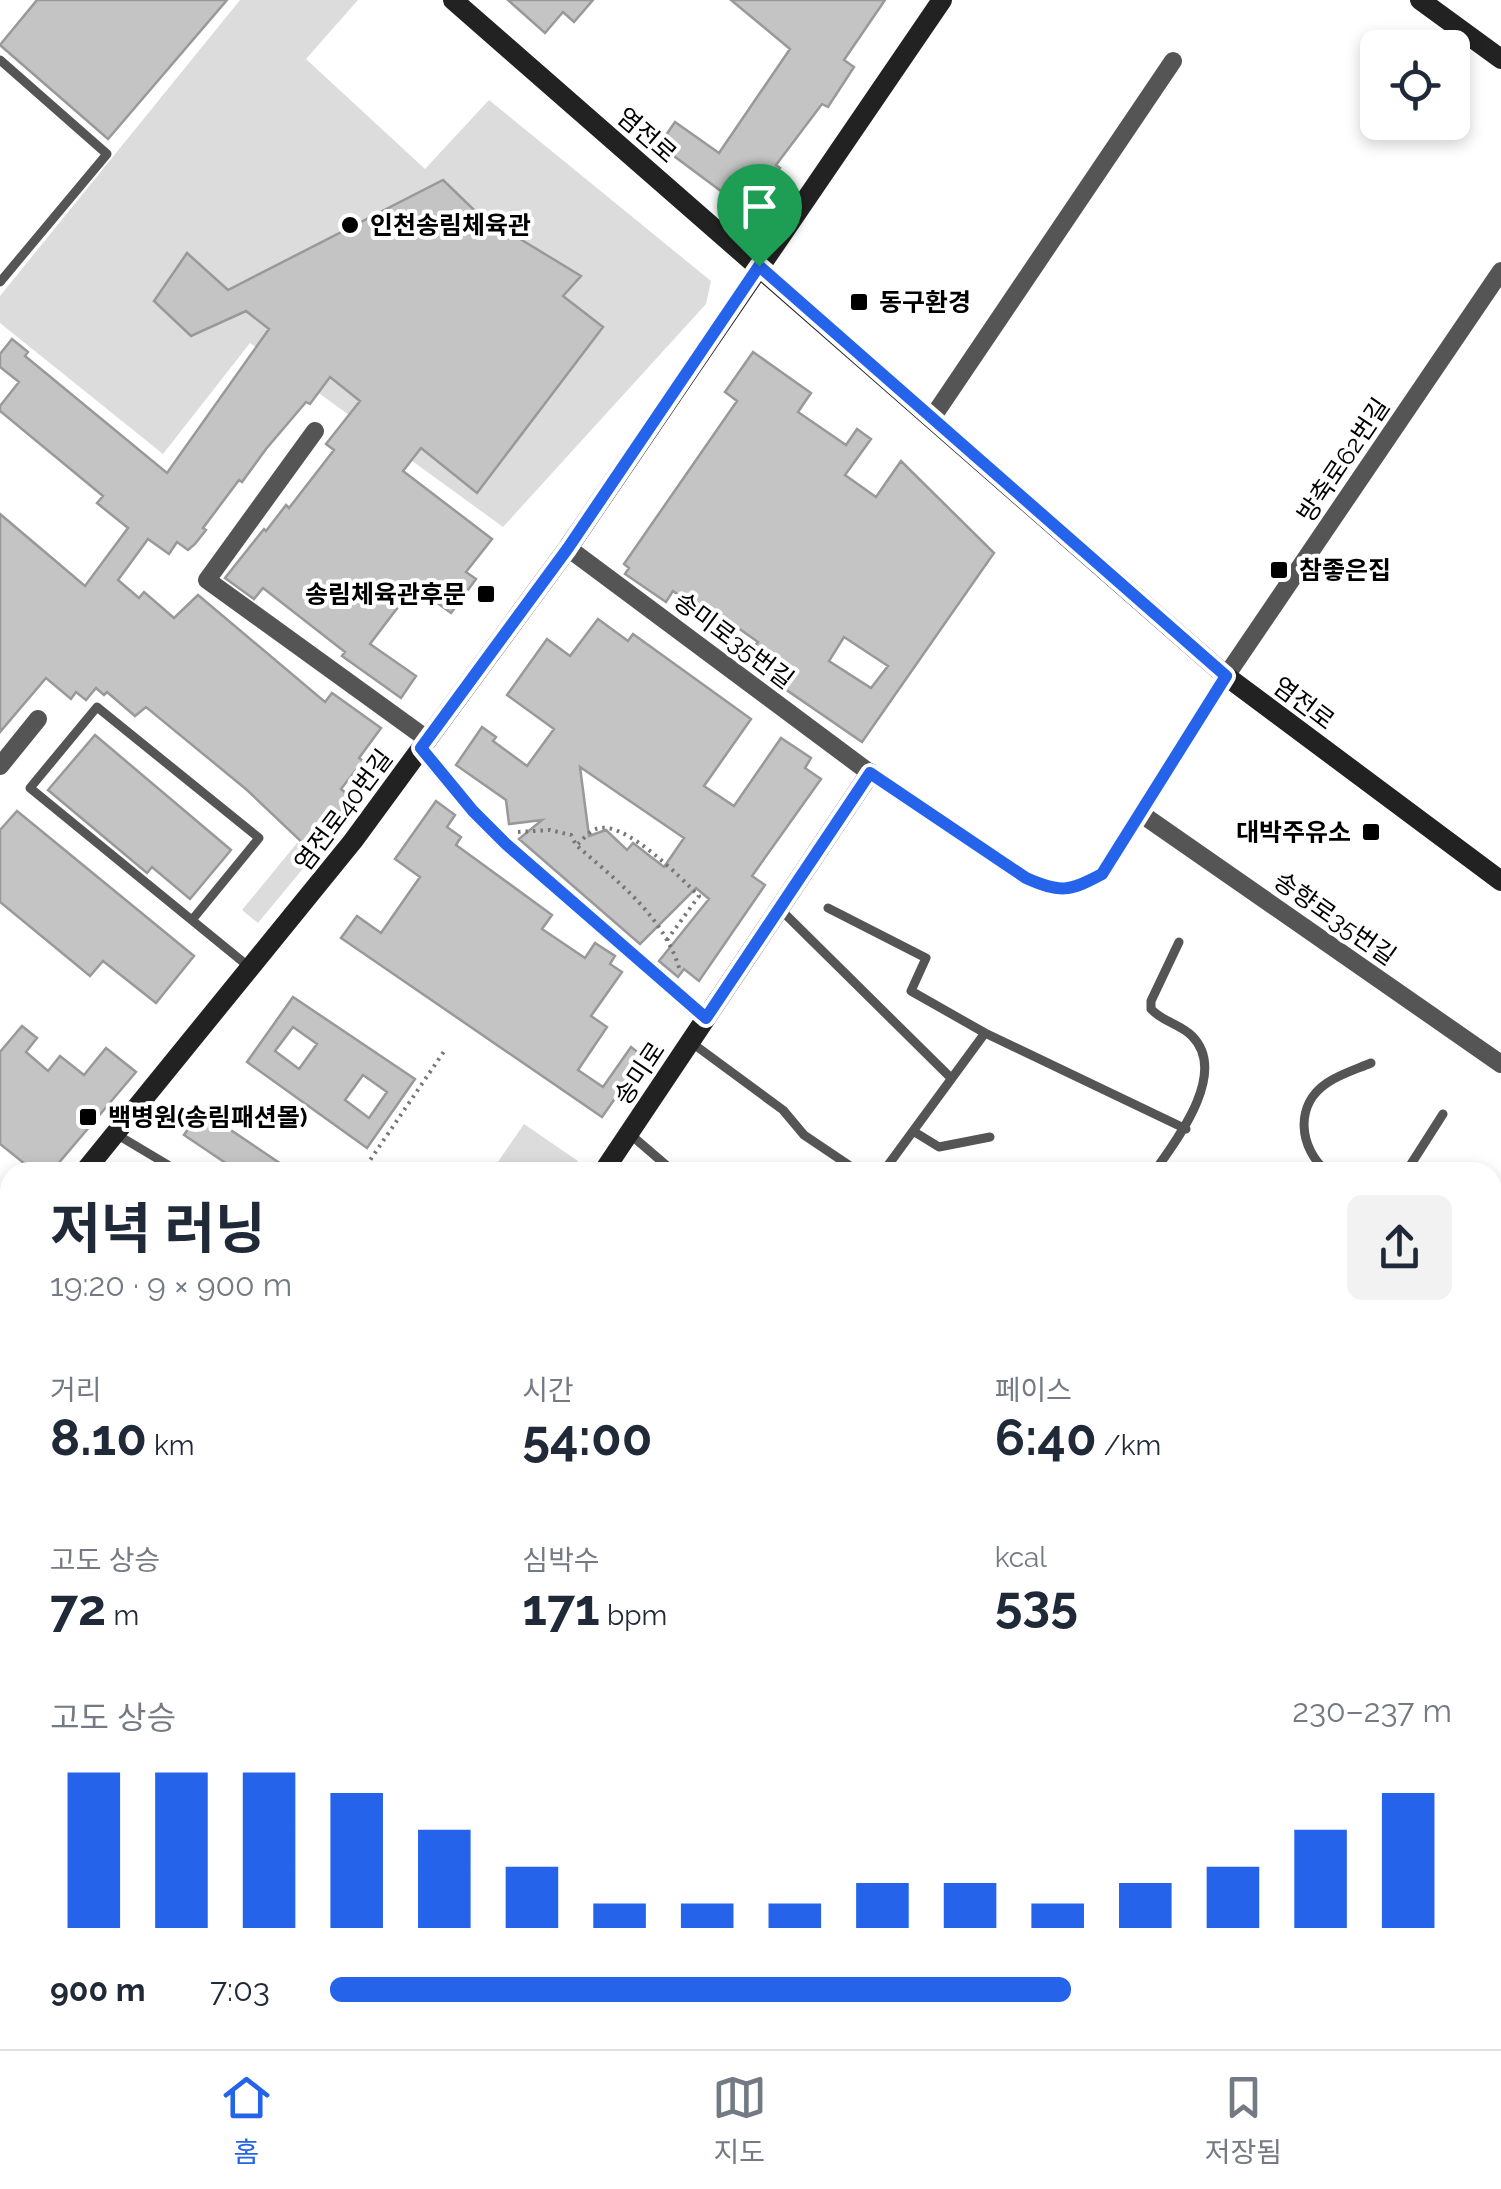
<!DOCTYPE html>
<html lang="ko">
<meta charset="utf-8">
<style>
:root{--surface:#fff;--page:#f2f2f3;--text:#1f2937;--muted:#747a83;--line:#e0e1e3;--accent:#2563eb}
body{margin:0;font-family:Raleway,"Noto Sans KR",sans-serif;background:var(--page);color:var(--text);height:100vh;display:flex;flex-direction:column;font-size:38px;white-space:nowrap}
*{box-sizing:border-box;margin:0}
p{font-size:32px;color:var(--muted)}
.icon{flex:none;width:55px;height:55px;fill:none;stroke:currentColor;stroke-width:2;stroke-linecap:round;stroke-linejoin:round}
.map{position:relative;flex:1;overflow:hidden}
.side{position:absolute;left:0px;top:1162px;width:1502px;height:888px;display:flex;flex-direction:column;background:var(--surface);border-radius:30px 30px 0 0;box-shadow:0 5px 15px #0003}
.side>*{flex:none}
.controls{position:absolute;left:1360px;top:30px;display:grid;gap:20px}
.controls a{display:grid;place-items:center;width:110px;height:110px;border-radius:15px;background:var(--surface);box-shadow:0 5px 15px #0003;font-size:50px}
.pin{position:absolute;display:grid;place-items:center;width:85px;height:85px;color:#fff;margin:-102px -42px;border-radius:50% 50% 50% 0;rotate:-45deg;box-shadow:0 0 10px #0007}
.pin .icon{rotate:45deg}
.round{display:grid;place-items:center;flex:none;width:105px;height:105px;border-radius:15px;background:var(--page)}
.summary{display:flex;align-items:center;justify-content:space-between;height:170px;padding:0 50px}
h1{font-size:55px;font-weight:700;line-height:75px}
.figures{display:grid;grid-template-columns:repeat(3,1fr);gap:15px;height:170px;padding:10px 50px}
.figures div{display:grid;align-content:center}
.figures b{font-size:50px;font-weight:700}
.figures small{font-size:28px;font-weight:400}
.figures p{font-size:28px}
.chart{height:280px;padding:20px 50px}
.chart p{display:flex;justify-content:space-between}
.chart svg{width:100%;height:180px;margin-top:10px;stroke:var(--accent);stroke-width:6}
ul{padding:0 50px;list-style:none;font-size:32px}
li{display:grid;grid-template-columns:160px 120px 1fr;align-items:center;height:75px}
li i{height:25px;border-radius:12px;background:var(--accent)}
.tab-bar{display:flex;justify-content:space-around;align-items:center;height:140px;border-top:2px solid var(--line);background:var(--surface);font-size:28px;color:var(--muted)}
.tab-bar a{display:grid;justify-items:center;gap:5px}
.tab-bar .selected{color:var(--accent)}
.map>svg:first-child{display:block}
.green{fill:#dcdcdc}
.building{fill:#c4c4c4;stroke:#999;stroke-width:2.5;fill-rule:evenodd}
.lines{fill:none;stroke-linecap:round;stroke-linejoin:round}
.path{stroke:#777;stroke-width:4;stroke-dasharray:2.5 5;stroke-linecap:butt}
.lane{stroke:#555;stroke-width:9}
.street{stroke:#555;stroke-width:18}
.secondary{stroke:#222;stroke-width:20}
.route-casing{stroke:#fff;stroke-width:20}
.route{stroke:#2563eb;stroke-width:12}
.poi-dot{fill:#000;stroke:#fff;stroke-width:4}
.labels{text-anchor:middle;stroke-width:8;stroke-linejoin:round;paint-order:stroke}
.street-label{font-size:25px;fill:#000;stroke:#fff}
.poi-label{font-size:25px;font-weight:bold;fill:#000;stroke:#fff;text-anchor:start}
</style>
<div class="map">
<svg width="1501" height="2049" viewBox="0 0 1501 2049">
<rect width="100%" height="100%" fill="#fff"/>
<path class="green" d="M240,0H358L306,59L425,169L489,100L711,281L706,304L503,527L250,343L163,454L0,323V296Z
M297,843L310,853V860L258,923L242,910Z
M524,1124L578,1161L570,1172H491Z"/>
<path class="building" d="M37,0H227L108,139L0,45Z
M508,0H593L574,22L563,12L545,33Z
M731,0H885L844,60L854,67L828,107L822,104L776,165L780,168L764,190L737,203L659,145L675,122L719,153L790,49Z
M443,180L502,237L507,231L581,276L563,296L603,327L477,493L421,448L403,471L492,539L466,572L476,579L451,613L414,586L370,644L416,676L401,698L342,656L345,652L263,588L254,599L225,578L264,529L266,531L286,505L289,508L334,450L326,444L360,401L330,377L310,404L306,402L266,449L242,482L239,480L203,528L206,530L195,544L188,550L177,542L169,554L148,539L118,580L139,598L144,592L174,618L198,595L325,702L332,693L381,728L359,758L363,761L341,789L356,802L321,843L317,839L309,849L247,790L146,707L135,716L107,692L104,695L96,688L86,700L76,692L71,699L46,678L0,732V514L85,586L128,528L97,503L103,496L0,411V406L19,382L0,367V354L12,339L28,352L25,356L167,473L269,329L246,311L191,336L154,301L187,253L228,290Z
M753,352L811,393L798,412L846,445L857,429L871,439L845,475L876,497L901,461L994,553L862,742L756,669L764,657L752,649L758,642L711,609L707,615L673,591L666,602L625,574L629,568L624,564L737,401L725,392ZM844,637L888,666L871,688L829,661Z
M598,619L628,641L633,634L751,719L704,786L734,806L781,738L811,758L805,768L821,779L752,876L765,885L699,981L684,969L678,977L659,961L709,899L696,888L640,944L519,839L542,820L509,824L506,800L456,765L482,727L496,737L493,741L527,766L554,729L507,695L547,639L570,656ZM580,767L684,838L664,867L633,843L627,850L606,830L589,836Z
M95,735L231,850L190,899L152,867L147,873L48,790Z
M436,801L455,815L447,827L461,837L456,845L552,915L542,929L585,958L595,943L615,956L610,964L622,972L591,1016L607,1027L578,1070L603,1087L631,1047L644,1057L602,1117L341,938L357,916L381,933L420,877L395,859Z
M17,811L194,956L156,1003L103,961L90,976L0,902V830Z
M293,997L415,1079L367,1148L247,1062ZM293,1027L317,1044L299,1069L275,1051ZM363,1075L387,1092L369,1118L345,1100Z
M22,1026L37,1038L26,1052L48,1071L60,1056L84,1075L106,1048L136,1072L51,1172H35L0,1144V1052Z
M201,1110L293,1172H239L184,1135Z"/>
<g class="lines">
<path class="path" d="M518,832L550,830L571,835L576,845C617,881 665,917 680,971
M578,844C583,839 590,831 596,829C623,818 681,878 699,896L667,940
M362,1172L445,1050"/>
<path class="lane" d="M0,60L107,154L0,282
M828,908L926,958L911,991L985,1033L1186,1129
M781,910L951,1078
M192,920L259,838L97,707L30,788L248,966
M692,1043L783,1110L804,1135L859,1172
M913,1131L939,1147L990,1137
M116,1134L168,1165
M631,1135L674,1172
M883,1172L985,1033
M1154,1172C1176,1141 1229,1073 1192,1036C1180,1024 1163,1022 1151,1009V1001L1179,942
M1327,1172C1299,1148 1294,1105 1327,1083C1340,1074 1357,1069 1371,1063
M1406,1172L1443,1114
M1492,1255L1501,1251
M1492,1930L1501,1926
M1415,2040L1428,2049
M109,2049L110,2040
M199,2049L200,2040"/>
<path class="street" d="M932,418L1173,61
M315,431L207,580L427,739
M568,548L870,773L1026,878C1060,893 1069,892 1102,874L1226,676L1501,271
M421,748L473,811L506,844L705,1018
M0,766L38,719
M1140,813L1501,1064
M1492,1552L1501,1499
M1492,1716L1501,1722
M0,1764L10,1768
M1492,1851L1501,1855
M0,2039L63,2049
M280,2049L303,2040
M1144,2049L1151,2040"/>
<path class="secondary" d="M453,0L1226,676L1501,881
M1420,0L1501,59
M84,1172L353,841L568,548L942,0
M603,1172L870,773
M0,1275L10,1262
M10,1300C2,1327 0,1349 10,1376
M0,1397L10,1401
M0,1442L10,1447
M1271,2040L1290,2049
M1367,2040L1402,2049"/>
</g>
<g class="lines">
<defs>
<path id="route" d="M759,266L1226,676L1102,874C1069,892 1060,893 1026,878L870,773L706,1018L506,844L473,811L421,748L568,548Z"/>
</defs>
<use href="#route" class="route-casing"/>
<use href="#route" class="route"/>
</g>
<g class="poi-dot">
<circle cx="350" cy="225" r="10"/>
<rect x="849" y="292" width="20" height="20" rx="5"/>
<rect x="1269" y="560" width="20" height="20" rx="5"/>
<rect x="476" y="584" width="20" height="20" rx="5"/>
<rect x="1361" y="822" width="20" height="20" rx="5"/>
<rect x="78" y="1107" width="20" height="20" rx="5"/>
</g>
<g class="labels">
<g class="street-label">
<text transform="translate(647 135) rotate(41)" y="9">염전로</text>
<text transform="translate(1343 460) rotate(-56)" y="9">방축로62번길</text>
<text transform="translate(734 640) rotate(37)" y="9">송미로35번길</text>
<text transform="translate(1304 703) rotate(37)" y="9">염전로</text>
<text transform="translate(343 810) rotate(-53)" y="9">염전로40번길</text>
<text transform="translate(1335 918) rotate(35)" y="9">송향로35번길</text>
<text transform="translate(639 1073) rotate(-56)" y="9">송미로</text>
</g>
<g class="poi-label">
<text x="370" y="234">인천송림체육관</text>
<text x="879" y="311">동구환경</text>
<text x="1299" y="579">참좋은집</text>
<text x="466" y="603" text-anchor="end">송림체육관후문</text>
<text x="1351" y="841" text-anchor="end">대박주유소</text>
<text x="108" y="1126">백병원(송림패션몰)</text>
</g>
</g>
</svg>
<div class="controls">
<a><svg class="icon" aria-label="locate" viewBox="0 0 24 24"><circle cx="12" cy="12" r="6"/><path d="M12 2v4M12 18v4M2 12h4M18 12h4"/></svg></a>
</div>
<div class="pin" style="left:759px;top:266px;background:#1e9e55"><svg class="icon" aria-label="arrive" viewBox="0 0 24 24"><path d="M6 21V4h12l-3 4 3 4H6"/></svg></div>
<section class="side">
<div class="summary"><div><h1>저녁 러닝</h1><p>19:20 · 9 × 900 m</p></div><a class="round"><svg class="icon" aria-label="share" viewBox="0 0 24 24"><path d="M12 15V3M7 8l5-5 5 5M5 13v7h14v-7"/></svg></a></div>
<div class="figures">
<div><p>거리</p><b>8.10<small> km</small></b></div>
<div><p>시간</p><b>54:00</b></div>
<div><p>페이스</p><b>6:40<small> /km</small></b></div>
</div>
<div class="figures">
<div><p>고도 상승</p><b>72<small> m</small></b></div>
<div><p>심박수</p><b>171<small> bpm</small></b></div>
<div><p>kcal</p><b>535</b></div>
</div>
<div class="chart"><p><span>고도 상승</span>230–237 m</p>
<svg viewBox="0 0 160 44" preserveAspectRatio="none"><path d="M5 44V6M15 44V6M25 44V6M35 44V11M45 44V20M55 44V29M65 44V38M75 44V38M85 44V38M95 44V33M105 44V33M115 44V38M125 44V33M135 44V29M145 44V20M155 44V11"/></svg>
</div>
<ul>
<li><b>900 m</b>7:03<i style="width:66%"></i></li>
</ul>
</section>
</div>
<nav class="tab-bar">
<a class="selected"><svg class="icon" aria-label="home" viewBox="0 0 24 24"><path d="M3 11l9-7 9 7M6 9v11h12V9"/></svg>홈</a>
<a><svg class="icon" aria-label="map" viewBox="0 0 24 24"><path d="M3 6l6-2 6 2 6-2v14l-6 2-6-2-6 2zM9 4v14M15 6v14"/></svg>지도</a>
<a><svg class="icon" aria-label="saved" viewBox="0 0 24 24"><path d="M7 4h10v16l-5-4-5 4z"/></svg>저장됨</a>
</nav>
